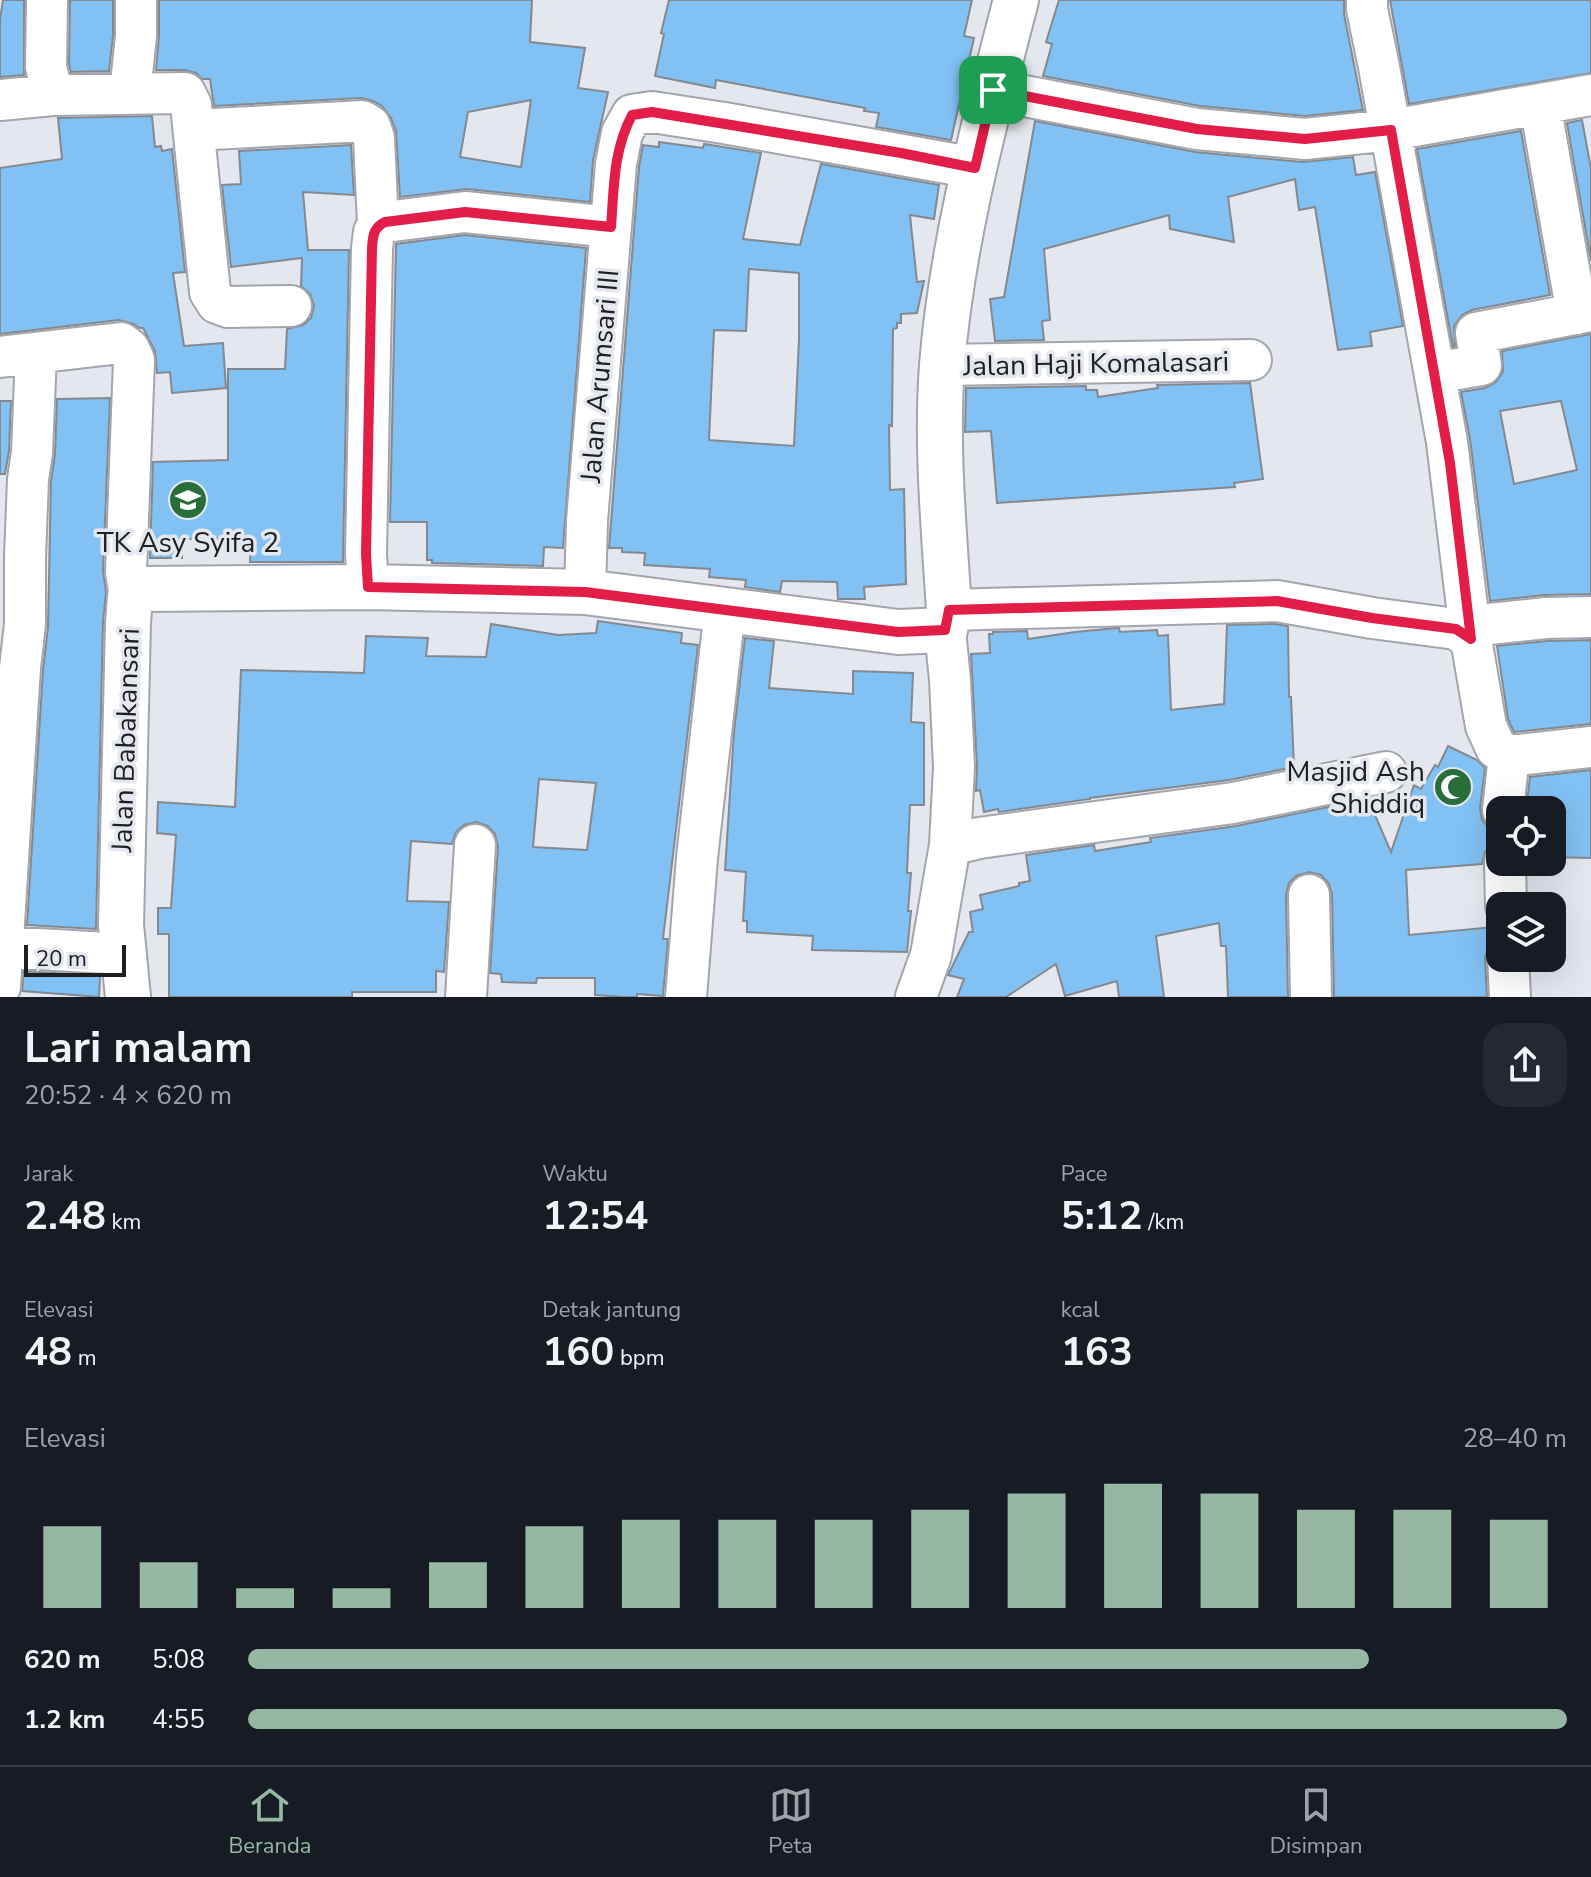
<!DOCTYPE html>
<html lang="id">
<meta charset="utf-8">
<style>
:root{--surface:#171b24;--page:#242831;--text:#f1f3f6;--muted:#9ea1a6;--line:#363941;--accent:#96b7a2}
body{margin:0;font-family:"Nunito Sans",sans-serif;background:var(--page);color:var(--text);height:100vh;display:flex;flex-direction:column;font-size:30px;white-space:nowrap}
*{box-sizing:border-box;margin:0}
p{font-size:26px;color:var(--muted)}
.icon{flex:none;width:44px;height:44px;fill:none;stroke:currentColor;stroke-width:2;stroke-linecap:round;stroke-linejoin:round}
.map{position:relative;height:997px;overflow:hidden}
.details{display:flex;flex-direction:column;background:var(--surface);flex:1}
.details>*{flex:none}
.fabs{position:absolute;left:1486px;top:796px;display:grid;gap:16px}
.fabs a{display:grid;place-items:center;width:80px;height:80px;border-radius:16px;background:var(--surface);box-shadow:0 8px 32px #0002;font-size:40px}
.scale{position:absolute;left:24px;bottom:20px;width:102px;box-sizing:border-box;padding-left:8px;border:4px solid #1d1f21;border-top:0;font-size:22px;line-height:28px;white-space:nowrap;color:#1d1f21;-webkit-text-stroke:6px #e4e7ee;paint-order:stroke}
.pin{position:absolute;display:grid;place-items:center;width:68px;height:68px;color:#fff;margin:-34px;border-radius:16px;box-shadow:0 4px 12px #0006}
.round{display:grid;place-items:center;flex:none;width:84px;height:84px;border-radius:24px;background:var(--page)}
.head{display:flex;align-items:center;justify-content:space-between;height:136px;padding:0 24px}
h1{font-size:44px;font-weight:700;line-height:60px}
.metrics{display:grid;grid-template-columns:repeat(3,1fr);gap:12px;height:136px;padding:8px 24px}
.metrics div{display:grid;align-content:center}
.metrics b{font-size:40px;font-weight:700}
.metrics small{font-size:22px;font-weight:400}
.metrics p{font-size:22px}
.chart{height:224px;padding:16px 24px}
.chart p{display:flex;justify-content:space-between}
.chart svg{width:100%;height:144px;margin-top:8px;stroke:var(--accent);stroke-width:6}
ul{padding:0 24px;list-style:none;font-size:26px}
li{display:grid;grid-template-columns:128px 96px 1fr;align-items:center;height:60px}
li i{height:20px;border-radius:10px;background:var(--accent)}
.tab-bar{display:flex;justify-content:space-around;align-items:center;height:112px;border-top:2px solid var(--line);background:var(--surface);font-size:22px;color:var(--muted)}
.tab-bar a{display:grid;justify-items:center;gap:4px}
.tab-bar .active{color:var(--accent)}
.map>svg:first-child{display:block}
.building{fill:#82c1f3;stroke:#83898e;stroke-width:2;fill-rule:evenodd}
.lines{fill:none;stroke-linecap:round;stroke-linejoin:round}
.minor-casing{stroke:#a2a5ac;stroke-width:44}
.tertiary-casing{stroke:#a2a5ac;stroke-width:48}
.minor{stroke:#fff;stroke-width:40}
.tertiary{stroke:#fff;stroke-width:44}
.route-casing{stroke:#fff;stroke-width:16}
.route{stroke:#e11d48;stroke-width:10}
.labels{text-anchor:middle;stroke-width:7;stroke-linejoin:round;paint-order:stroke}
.street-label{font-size:28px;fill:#1d1f21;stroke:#e4e7ee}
.poi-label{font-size:28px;fill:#1d1f21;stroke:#e4e7ee}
</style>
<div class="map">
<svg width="1591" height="997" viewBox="0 0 1591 997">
<rect width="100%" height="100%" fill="#e4e7ee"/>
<path class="building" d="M3,0H24V75L0,77V19Z
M70,0H113V35L109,71L71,72L69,64Z
M159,0H532L530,42L585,48L578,88L608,92L593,160L590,202L467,189L400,197L396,131L391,118L382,106L373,101L361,98L214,106L210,79H202L196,73L185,70H156L159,36ZM531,100L521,167L460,157L468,112Z
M669,0H972L964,36L974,38L951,140L876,127L879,113L864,111L865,108L716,80L715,88L655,76L664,34L661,33Z
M1059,0H1344V14L1363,110L1305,116L1200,106L1043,76L1052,44L1046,42Z
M1390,0H1591V73L1409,104Z
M152,116L155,147L161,146L162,151L172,149L185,272L173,273L184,346L223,343L226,388L172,393L170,372L157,373L155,351L143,328H139L134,324L119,320L0,334V168L62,159L58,118Z
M1582,120L1591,169V261L1567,123Z
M1035,121L1195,152L1303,162L1353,157L1356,175L1375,172L1403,326L1370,332L1372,346L1338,350L1315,207L1299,210L1295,179L1228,197L1234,242L1170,229L1169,215L1044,249L1050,320L1042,321L1044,340L995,341L990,299L1004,297Z
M1521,131L1550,295L1472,310L1462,315L1454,326L1455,346L1453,347L1417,149Z
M659,142L703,148L704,144L761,153L743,239L800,245L821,164L939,185L934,219L910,215L917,282L924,281L917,313L901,314V323H897V328L893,329L892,426L889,425L890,490L904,489L906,584L864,587L865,599H838L837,582L782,581L780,592L745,587L746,580L709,577L710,569L644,565L645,553L622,552V548H609L639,167L643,145L659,147ZM749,269L799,273V339L794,446L709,440L714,330L746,331Z
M351,145L354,195L303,192L308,250H349L343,562H250L251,538L182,539V558H150L153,462L228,460V369H285L287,329L303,325L311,318L314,306L310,294L301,286L302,258L231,267L222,185L241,184L239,151Z
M465,235L586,248L563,548L544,547L543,566L432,563V560H427V522H390L396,244Z
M1591,334V594L1544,595L1490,601L1470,439L1461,392L1485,388L1496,382L1503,372L1502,351ZM1561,401L1577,470L1514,484L1500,411Z
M1250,383L1263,479L1234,483L1235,487L997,503L991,431L965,432L966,388L1086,386V390H1097L1098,397L1158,388L1157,385Z
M110,398L103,571L106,592L103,622L96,929L27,925L43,670L48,627L51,481L55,454L57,399Z
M0,401H11L9,451L5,474H0Z
M598,621L682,633L681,643L698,645L663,939H668L663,996L637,994V997H624L595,995V978H537L536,983L502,982L501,974L490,973L498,846L495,834L488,826L476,822L464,825L456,832L452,844L411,841L407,901L449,902L444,972L436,971V992H352V997H169V934H158V908H171L176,835L157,833L158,802L235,807L241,670L364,673L366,636L428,638L426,656L486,657L491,624L558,635L596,633ZM539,779L596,783L587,850L533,847Z
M1275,624L1288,626L1289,697H1291L1294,767L1229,780L1090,798V799L999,812L998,809L984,812L980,790L976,791L977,766L971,654L990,653L989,634H993V632L1027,631L1028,639L1075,632L1117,628H1119L1120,632L1157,630L1158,636L1168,635L1171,710L1224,704L1227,625Z
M745,638L774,641L769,688L853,694V671L913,673L911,722L924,723V805H910L907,873H911L908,911H911L907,952L812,950L813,936L747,932V921H743L746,872L725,870L734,732Z
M1591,640V724L1514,732L1508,719L1497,646L1547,641Z
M1448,746L1477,760L1485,768L1480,808L1482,820L1489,828L1494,830L1493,842L1485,852L1482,864L1406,870L1409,935L1494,927L1495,939L1488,947L1485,958L1487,997H1334L1332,894L1329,884L1321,875L1309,872L1296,876L1289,883L1286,895L1288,997H1228L1226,946H1221L1219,923L1156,936L1164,997H1119L1117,981L1065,996L1056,964L1006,997H957L964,979L948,975L969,932H973L970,912L983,909L980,895L1019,886V883L1030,881L1026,855L1094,845L1095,851L1151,842L1150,838L1236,826L1368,799L1391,852L1414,785L1421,789L1435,765L1438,767Z
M1591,770V858L1552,857V810H1526L1530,777Z
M24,971L100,976L99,997L22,991Z"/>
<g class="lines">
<defs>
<path id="minor" d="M47,0L46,67L53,95
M1367,0V9L1379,67L1447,442L1471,639L1486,726L1496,748L1509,756
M993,90L1197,129L1305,139L1391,130L1591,95
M130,93L136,36V0
M0,100L53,95L185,93L191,105L210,292L217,303L228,307L291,306
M1540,104L1577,314
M194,130L346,122L362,121L370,126L374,138L378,225L374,232L372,248L366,554L368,587
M378,225L385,222L465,212L611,227
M0,357L121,343L129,349L134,360L126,572L130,597
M942,365L1251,360
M1435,373L1481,365L1476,333L1591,311
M585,592L587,521L616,164L622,133L632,115L652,112L724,123L975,168
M949,610L1277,601L1372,618L1456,629L1471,639
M1470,626L1546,618L1591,617
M1509,756L1591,747
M1503,810L1509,756
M950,845L979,838L1233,803L1386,772
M1505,862L1506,906
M1309,895L1311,997
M4,947L124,954
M1508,958L1510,997
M0,987L20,668L25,624V557L28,479L32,453L36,353
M466,997L475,845
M686,997L697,858L725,609
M916,997L931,955L950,845L954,767L950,680L945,630"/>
<path id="tertiary" d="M128,997L121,925L128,623L130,597L144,589L368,587L585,592L898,632L945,630L949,610C944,529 936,447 942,365C952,242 985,120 1016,0"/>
</defs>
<use href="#minor" class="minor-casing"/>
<use href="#tertiary" class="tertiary-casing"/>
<use href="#minor" class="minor"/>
<use href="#tertiary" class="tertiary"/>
</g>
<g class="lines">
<defs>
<path id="route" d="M993,90L1197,129L1305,139L1391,130L1450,463L1471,639L1456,629L1372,618L1277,601L949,610L945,630L898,632L585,592L368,587L366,554L372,248C373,236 373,228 385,222L465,212L611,227C614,188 613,151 632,115L652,112L901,153L975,168Z"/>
</defs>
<use href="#route" class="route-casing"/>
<use href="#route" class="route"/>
</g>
<defs>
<symbol id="school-disc" viewBox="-11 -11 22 22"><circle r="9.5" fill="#276e3b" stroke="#e4e7ee"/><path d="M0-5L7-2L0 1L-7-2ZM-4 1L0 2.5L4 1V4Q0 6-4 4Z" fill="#fff"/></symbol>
<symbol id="mosque-disc" viewBox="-11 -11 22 22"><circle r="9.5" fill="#276e3b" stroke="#e4e7ee"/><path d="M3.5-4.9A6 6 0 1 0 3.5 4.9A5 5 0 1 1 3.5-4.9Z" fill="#fff"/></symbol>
</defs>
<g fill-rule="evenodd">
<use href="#school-disc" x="166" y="478" width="44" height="44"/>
<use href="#mosque-disc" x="1431" y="765" width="44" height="44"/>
</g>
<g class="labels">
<g class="street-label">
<text transform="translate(1096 363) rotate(-1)" y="10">Jalan Haji Komalasari</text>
<text transform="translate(599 376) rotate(-85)" y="10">Jalan Arumsari III</text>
<text transform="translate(125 740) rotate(-88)" y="10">Jalan Babakansari</text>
</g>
<g class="poi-label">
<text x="188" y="552">TK Asy Syifa 2</text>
<text x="1425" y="781" text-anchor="end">Masjid Ash<tspan x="1425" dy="32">Shiddiq</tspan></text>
</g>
</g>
</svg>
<div class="fabs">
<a><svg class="icon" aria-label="locate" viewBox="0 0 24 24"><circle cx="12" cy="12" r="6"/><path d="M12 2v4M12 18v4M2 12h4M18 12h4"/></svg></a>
<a><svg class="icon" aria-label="layers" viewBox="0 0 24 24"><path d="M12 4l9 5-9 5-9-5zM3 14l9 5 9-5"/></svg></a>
</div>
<div class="scale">20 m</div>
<div class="pin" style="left:993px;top:90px;background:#1e9e55"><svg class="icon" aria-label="arrive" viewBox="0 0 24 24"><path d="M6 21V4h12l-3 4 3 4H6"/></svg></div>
</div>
<section class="details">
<div class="head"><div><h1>Lari malam</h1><p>20:52 · 4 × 620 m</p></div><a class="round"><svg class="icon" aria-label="share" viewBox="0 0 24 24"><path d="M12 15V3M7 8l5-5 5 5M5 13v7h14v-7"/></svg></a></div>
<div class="metrics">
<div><p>Jarak</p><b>2.48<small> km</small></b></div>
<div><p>Waktu</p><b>12:54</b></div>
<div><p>Pace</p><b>5:12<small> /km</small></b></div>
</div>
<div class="metrics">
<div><p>Elevasi</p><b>48<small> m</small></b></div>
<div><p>Detak jantung</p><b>160<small> bpm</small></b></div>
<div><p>kcal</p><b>163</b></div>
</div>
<div class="chart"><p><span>Elevasi</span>28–40 m</p>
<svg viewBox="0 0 160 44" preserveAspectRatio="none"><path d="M5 44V19M15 44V30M25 44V38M35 44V38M45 44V30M55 44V19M65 44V17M75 44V17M85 44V17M95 44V14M105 44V9M115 44V6M125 44V9M135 44V14M145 44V14M155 44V17"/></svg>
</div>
<ul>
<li><b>620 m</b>5:08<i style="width:85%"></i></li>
<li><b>1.2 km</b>4:55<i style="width:100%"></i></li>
</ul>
</section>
<nav class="tab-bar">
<a class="active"><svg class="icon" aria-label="home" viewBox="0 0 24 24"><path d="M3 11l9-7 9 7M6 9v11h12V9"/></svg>Beranda</a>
<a><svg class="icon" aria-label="map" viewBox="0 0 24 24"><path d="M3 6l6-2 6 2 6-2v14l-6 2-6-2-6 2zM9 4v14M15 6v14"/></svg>Peta</a>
<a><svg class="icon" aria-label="saved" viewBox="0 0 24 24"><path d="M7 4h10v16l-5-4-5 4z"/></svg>Disimpan</a>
</nav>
